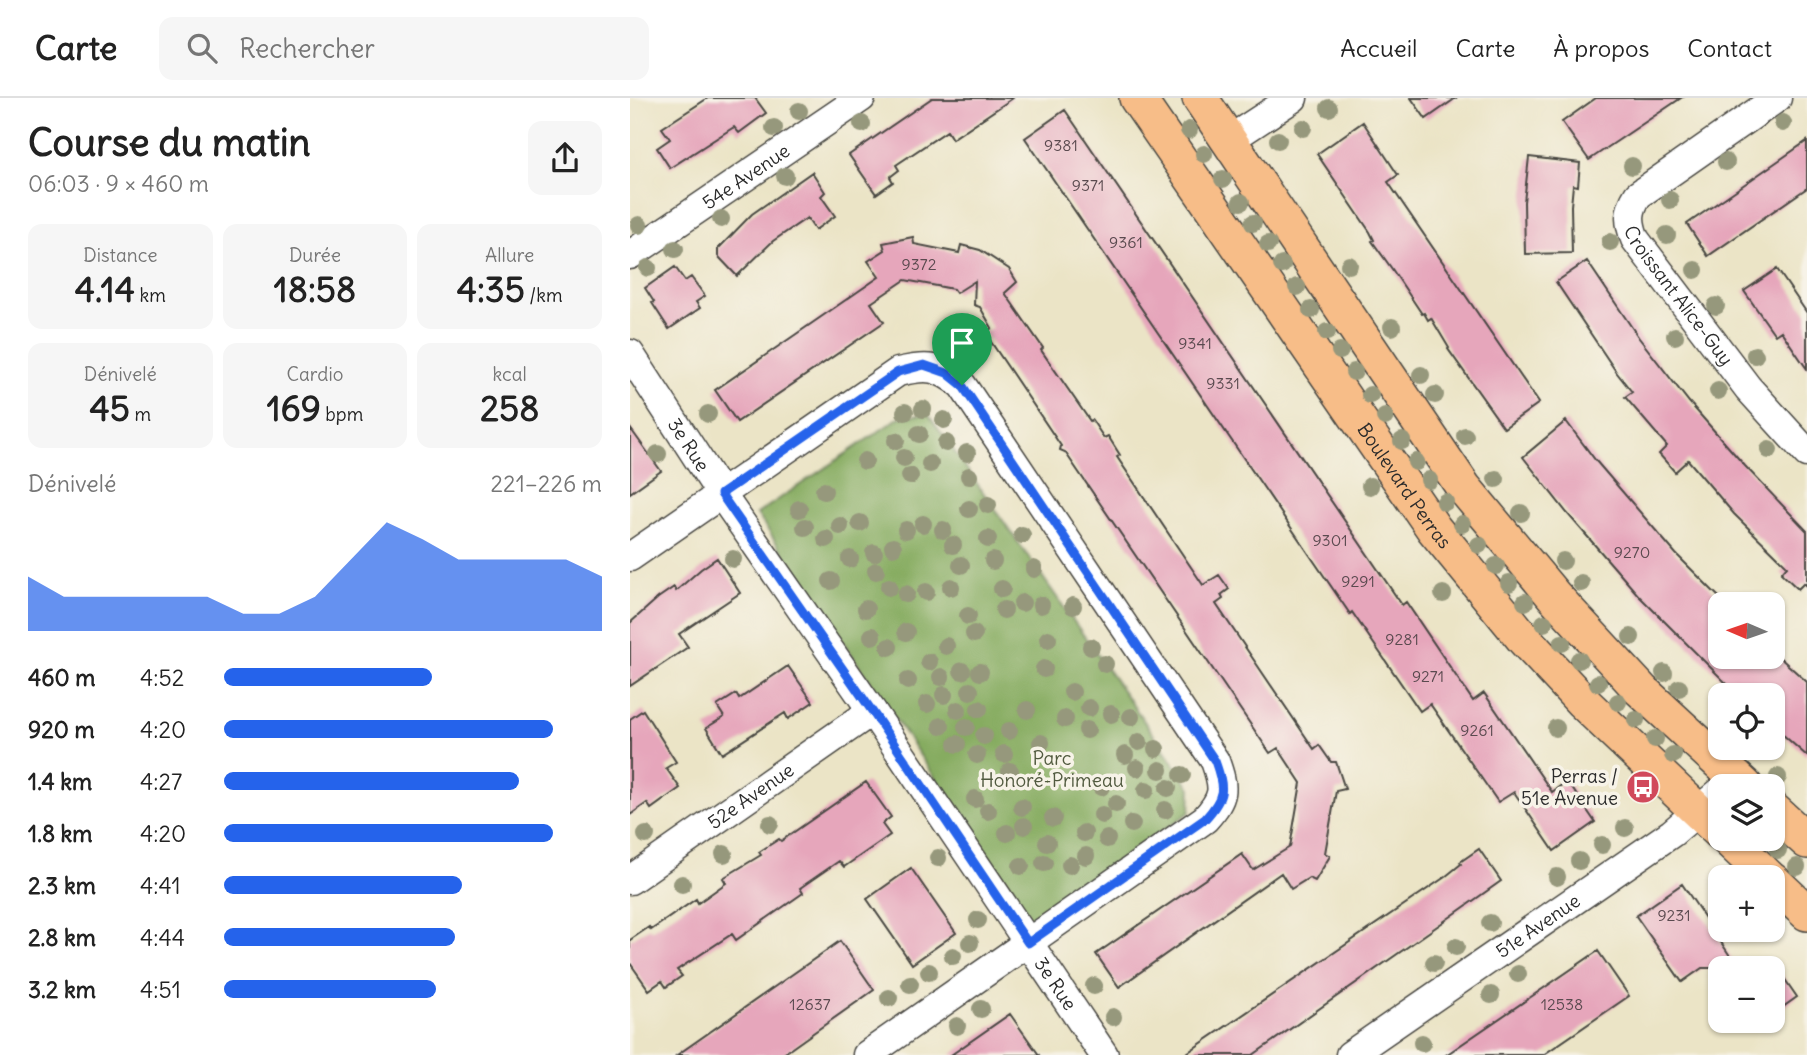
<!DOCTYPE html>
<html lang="fr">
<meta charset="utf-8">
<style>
:root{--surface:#fff;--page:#f6f6f6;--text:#222;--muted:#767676;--line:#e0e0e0;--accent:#2563eb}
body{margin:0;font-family:Delius,sans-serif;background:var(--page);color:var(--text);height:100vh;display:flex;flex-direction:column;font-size:26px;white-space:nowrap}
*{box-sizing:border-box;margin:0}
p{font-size:23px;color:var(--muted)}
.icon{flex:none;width:38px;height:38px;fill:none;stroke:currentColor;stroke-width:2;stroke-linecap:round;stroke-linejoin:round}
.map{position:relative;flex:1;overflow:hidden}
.details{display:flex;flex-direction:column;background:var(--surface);width:630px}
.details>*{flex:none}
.needle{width:46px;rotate:272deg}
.controls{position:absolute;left:1078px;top:494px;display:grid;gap:14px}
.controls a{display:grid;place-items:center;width:77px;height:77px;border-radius:14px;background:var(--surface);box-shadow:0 2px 5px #0004;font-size:35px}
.pin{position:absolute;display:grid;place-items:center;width:60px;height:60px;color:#fff;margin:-72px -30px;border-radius:50% 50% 50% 0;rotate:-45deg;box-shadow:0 0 7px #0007}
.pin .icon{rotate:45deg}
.round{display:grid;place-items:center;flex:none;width:74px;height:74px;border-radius:14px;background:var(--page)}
.head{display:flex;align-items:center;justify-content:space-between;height:119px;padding:0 28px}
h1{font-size:38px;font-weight:700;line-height:52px}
.figures{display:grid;grid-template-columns:repeat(3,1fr);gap:10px;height:119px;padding:7px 28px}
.figures div{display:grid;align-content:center;border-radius:14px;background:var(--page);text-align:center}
.figures b{font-size:35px;font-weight:700}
.figures small{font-size:19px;font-weight:400}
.figures p{font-size:19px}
.chart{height:196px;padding:14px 28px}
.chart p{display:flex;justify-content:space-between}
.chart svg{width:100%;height:126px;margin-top:7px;fill:var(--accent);opacity:.7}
ul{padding:0 28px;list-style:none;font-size:23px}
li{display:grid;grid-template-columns:112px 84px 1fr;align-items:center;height:52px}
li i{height:18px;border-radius:9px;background:var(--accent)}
header{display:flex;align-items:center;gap:42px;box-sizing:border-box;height:98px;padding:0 35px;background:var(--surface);border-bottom:2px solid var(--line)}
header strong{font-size:33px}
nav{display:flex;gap:38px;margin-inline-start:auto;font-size:24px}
.search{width:490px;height:63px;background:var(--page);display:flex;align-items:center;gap:18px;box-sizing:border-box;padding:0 24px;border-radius:14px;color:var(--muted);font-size:26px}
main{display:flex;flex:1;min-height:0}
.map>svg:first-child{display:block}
.forest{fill:#86ac61;stroke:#586c46;stroke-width:2}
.building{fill:#e6a6bb}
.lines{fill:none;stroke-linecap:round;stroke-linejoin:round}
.minor-casing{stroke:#484742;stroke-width:31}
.major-casing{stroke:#484742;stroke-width:38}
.minor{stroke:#fff;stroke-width:28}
.major{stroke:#f7bd88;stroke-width:35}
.tree{fill:#96987c}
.route-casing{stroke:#fff;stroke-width:14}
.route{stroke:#2563eb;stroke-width:9}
.labels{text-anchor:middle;stroke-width:7;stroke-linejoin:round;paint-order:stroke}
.number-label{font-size:16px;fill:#5a4a4f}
.street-label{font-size:19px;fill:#2b2b2b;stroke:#f7f3e8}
.park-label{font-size:19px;fill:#515a3f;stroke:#f7f3e8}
.poi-label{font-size:19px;fill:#2b2b2b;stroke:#f7f3e8;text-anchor:end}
</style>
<header>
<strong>Carte</strong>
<div class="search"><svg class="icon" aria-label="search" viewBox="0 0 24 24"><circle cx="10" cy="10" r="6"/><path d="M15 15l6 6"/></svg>Rechercher</div>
<nav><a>Accueil</a><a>Carte</a><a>À propos</a><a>Contact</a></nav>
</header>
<main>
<section class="details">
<div class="head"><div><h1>Course du matin</h1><p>06:03 · 9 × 460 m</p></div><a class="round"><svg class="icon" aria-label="share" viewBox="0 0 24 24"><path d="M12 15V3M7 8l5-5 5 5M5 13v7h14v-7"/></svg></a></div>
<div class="figures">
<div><p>Distance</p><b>4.14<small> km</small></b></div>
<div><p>Durée</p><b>18:58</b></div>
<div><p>Allure</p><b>4:35<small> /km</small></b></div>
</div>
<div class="figures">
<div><p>Dénivelé</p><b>45<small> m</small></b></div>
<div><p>Cardio</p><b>169<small> bpm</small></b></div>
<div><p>kcal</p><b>258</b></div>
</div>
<div class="chart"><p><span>Dénivelé</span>221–226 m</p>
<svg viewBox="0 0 160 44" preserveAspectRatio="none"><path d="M0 44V25L10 32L20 32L30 32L40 32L50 32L60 38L70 38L80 32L90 19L100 6L110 12L120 19L130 19L140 19L150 19L160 25V44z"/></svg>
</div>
<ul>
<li><b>460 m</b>4:52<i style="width:55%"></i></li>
<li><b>920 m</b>4:20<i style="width:87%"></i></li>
<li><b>1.4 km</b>4:27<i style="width:78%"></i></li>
<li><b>1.8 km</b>4:20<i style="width:87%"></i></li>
<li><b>2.3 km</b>4:41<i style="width:63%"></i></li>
<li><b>2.8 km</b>4:44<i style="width:61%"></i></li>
<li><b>3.2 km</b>4:51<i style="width:56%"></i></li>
</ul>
</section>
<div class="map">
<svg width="1177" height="957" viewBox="0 0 1177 957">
<rect width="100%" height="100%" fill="#f7f3e8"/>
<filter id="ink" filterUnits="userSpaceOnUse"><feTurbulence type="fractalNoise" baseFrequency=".0143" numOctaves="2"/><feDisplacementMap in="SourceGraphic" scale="14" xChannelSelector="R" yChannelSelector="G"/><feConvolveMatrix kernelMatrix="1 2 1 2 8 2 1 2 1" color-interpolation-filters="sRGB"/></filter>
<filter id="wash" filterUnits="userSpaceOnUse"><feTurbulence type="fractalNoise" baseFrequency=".00686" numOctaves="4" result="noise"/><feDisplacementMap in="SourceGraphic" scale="28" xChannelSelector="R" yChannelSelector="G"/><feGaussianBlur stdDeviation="1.57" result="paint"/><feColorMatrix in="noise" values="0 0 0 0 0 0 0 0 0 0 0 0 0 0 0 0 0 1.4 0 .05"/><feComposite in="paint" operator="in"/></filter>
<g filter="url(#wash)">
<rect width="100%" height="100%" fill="#ebe4c6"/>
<path class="forest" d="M298,316L561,690L560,714L401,822L127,416L270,319Z"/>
<g id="blocks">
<path class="building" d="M78,0H125L136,15L109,35L104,29L40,70L27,50L40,41L32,30Z
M302,0H383L322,41L317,33L266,67L269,72L260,79L263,84L246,96L219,57Z
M781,0H826L796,21Z
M966,0H1051L959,62L932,24Z
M435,12L772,507L776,504L843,603L854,595L922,694L937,683L965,724L924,753L884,694L868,704L800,606L790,613L722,514L720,516L395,40Z
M733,24L768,77L758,84L909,305L874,330L818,251L819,250L801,220L798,222L794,215L792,216L762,171L742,143L744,142L740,134L687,56Z
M1177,43V90L1078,158L1057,126Z
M899,59L950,65L948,88L943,87L941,108L942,155L895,156L894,104Z
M182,74L195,94L191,98L205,118L185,132L177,120L143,143L107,178L88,158V151L122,116Z
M283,139L284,146L329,155L331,147L350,152L379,171L387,184L375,195L413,250L411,252L460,323L462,322L474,340L478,338L490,357L487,359L573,487L589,477L599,491L591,497L593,501L586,506L684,651L689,647L701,664H706L715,691L706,693L695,755L700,758L685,783L679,780L661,791L651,775L489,889L466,856L612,756L623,772L660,749L671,685L648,650L640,655L435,354L430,352L431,348L355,235L362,230L350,209L344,207L345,183L326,195L323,191L275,182L241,205L254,224L107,324L85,292L249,179L238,163L255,152L253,145Z
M957,163L1009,240L1059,304L1115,368L1177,433V488L1174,485L1168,491L1151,475L1157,468L1104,416L1058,362L1045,374L1029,356L1037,348L995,299L1002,294L987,275L926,184Z
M45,169L55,183L61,179L75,198L66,204L70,210L39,231L22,205L24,204L15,190Z
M1147,171L1177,215V271L1151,233L1145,237L1114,193Z
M936,323L966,363L1046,456L1096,506H1089L1090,558H1148L1177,584V658L1143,628V597H1108L1009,498L937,415L893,359Z
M0,330L31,373L0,395Z
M87,460L110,495L49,536L58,549L0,588V525L28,500L44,489L46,493L71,471Z
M158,568L183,604L158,621L155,615L92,656L76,630L94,619L87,608L106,596L109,601Z
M13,612L46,664L36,670L50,690L21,711L17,705L0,717V621Z
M236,684L261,719L252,726L260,737L214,769L209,763L170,790L173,795L106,842L102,836L47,872L52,878L36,889L32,883L19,892L0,865V842L19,829L21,832L66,801L68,805L96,785L93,780L131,757L129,754L149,741L151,743Z
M849,751L871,783L816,822L623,957H554L815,779L831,766L830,764Z
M281,770L326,835L282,866L237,801Z
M1052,786L1073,817L1108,870H1072L1052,884L1006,818Z
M210,843L244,892L176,940L152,957H47Z
M968,853L999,898L913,957H816Z
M1143,864L1167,899L1143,916Z
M380,916L409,957H321Z"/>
</g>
</g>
<g filter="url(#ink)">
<use href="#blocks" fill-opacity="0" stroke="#484742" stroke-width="2"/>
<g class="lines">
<defs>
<g id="minor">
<path id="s1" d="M1147,0L1008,97C998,113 998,123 1005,141L1118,290L1177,355"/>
<path d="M599,42L663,0"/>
<path id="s2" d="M0,157L231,0"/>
<path id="s3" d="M0,256L91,396L242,613L474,957"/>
<path d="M0,459L268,274C298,267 308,268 332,287L585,663C595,691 595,699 575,721L237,957"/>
<path id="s4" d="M0,782L242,613"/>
<path id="s5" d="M720,957L1042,735L1090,694"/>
</g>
<g id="major">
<path id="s6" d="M507,0L804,431L894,541L952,603L1090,734"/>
<path d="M570,0L834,390L924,498L1011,592L1115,688"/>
<path d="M1143,712L1177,743"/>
<path d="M1097,740L1138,779"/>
<path d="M1143,783L1177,815"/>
</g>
</defs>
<use href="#minor" class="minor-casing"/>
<use href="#major" class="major-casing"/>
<use href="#minor" class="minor"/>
<use href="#major" class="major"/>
</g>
<g class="tree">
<circle cx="699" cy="10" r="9"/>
<circle cx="169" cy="13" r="9"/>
<circle cx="1153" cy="25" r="9"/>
<circle cx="232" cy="26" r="9"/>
<circle cx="144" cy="30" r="9"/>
<circle cx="673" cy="30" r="9"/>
<circle cx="559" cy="32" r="9"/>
<circle cx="648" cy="42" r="9"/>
<circle cx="574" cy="56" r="9"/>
<circle cx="1096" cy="64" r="9"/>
<circle cx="1002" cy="68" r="9"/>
<circle cx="155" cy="78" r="9"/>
<circle cx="593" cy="81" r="9"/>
<circle cx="1040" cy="102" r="9"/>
<circle cx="611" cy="104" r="9"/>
<circle cx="91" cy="121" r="9"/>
<circle cx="623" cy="125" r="9"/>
<circle cx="9" cy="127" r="9"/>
<circle cx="1037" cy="137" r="9"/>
<circle cx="980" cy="144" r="9"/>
<circle cx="638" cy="146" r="9"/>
<circle cx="45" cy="151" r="9"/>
<circle cx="652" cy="167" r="9"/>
<circle cx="719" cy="167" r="9"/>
<circle cx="18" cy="170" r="9"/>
<circle cx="1065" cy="172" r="9"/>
<circle cx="667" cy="189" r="9"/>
<circle cx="1086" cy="208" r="9"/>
<circle cx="681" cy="212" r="9"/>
<circle cx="762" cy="229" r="9"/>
<circle cx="697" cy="234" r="9"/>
<circle cx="1045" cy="238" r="9"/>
<circle cx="710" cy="253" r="9"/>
<circle cx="1125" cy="257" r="9"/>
<circle cx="724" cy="274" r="9"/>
<circle cx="791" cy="277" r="9"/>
<circle cx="1088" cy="293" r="9"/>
<circle cx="740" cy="297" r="9"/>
<circle cx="805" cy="297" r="9"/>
<circle cx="293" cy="311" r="9"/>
<circle cx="275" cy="314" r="9"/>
<circle cx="78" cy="316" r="9"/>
<circle cx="755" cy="319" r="9"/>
<circle cx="314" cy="322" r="9"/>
<circle cx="289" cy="336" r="9"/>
<circle cx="835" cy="338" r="9"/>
<circle cx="266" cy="343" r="9"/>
<circle cx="772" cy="343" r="9"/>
<circle cx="316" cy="345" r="9"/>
<circle cx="1139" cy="352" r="9"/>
<circle cx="337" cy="355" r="9"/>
<circle cx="28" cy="356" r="9"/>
<circle cx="274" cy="360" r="9"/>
<circle cx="235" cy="363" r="9"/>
<circle cx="786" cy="364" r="9"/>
<circle cx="300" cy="366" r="9"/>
<circle cx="280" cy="378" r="9"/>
<circle cx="339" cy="378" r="9"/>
<circle cx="866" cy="381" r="9"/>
<circle cx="799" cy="382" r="9"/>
<circle cx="740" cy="388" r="9"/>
<circle cx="194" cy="393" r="9"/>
<circle cx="815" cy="404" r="9"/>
<circle cx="358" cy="407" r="9"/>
<circle cx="169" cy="411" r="9"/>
<circle cx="339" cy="411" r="9"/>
<circle cx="891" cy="415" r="9"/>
<circle cx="230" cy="425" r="9"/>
<circle cx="293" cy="426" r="9"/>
<circle cx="832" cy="426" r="9"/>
<circle cx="210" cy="428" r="9"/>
<circle cx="175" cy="429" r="9"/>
<circle cx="276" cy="432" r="9"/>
<circle cx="313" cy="432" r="9"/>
<circle cx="392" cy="437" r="9"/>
<circle cx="196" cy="441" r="9"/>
<circle cx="358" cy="441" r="9"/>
<circle cx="323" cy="447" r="9"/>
<circle cx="849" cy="447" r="9"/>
<circle cx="263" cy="449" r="9"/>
<circle cx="244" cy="455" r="9"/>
<circle cx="103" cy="461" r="9"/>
<circle cx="220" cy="461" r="9"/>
<circle cx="363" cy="463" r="9"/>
<circle cx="933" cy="463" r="9"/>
<circle cx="331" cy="467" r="9"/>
<circle cx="866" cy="468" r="9"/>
<circle cx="404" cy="471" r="9"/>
<circle cx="246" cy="473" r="9"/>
<circle cx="201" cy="483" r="9"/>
<circle cx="879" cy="485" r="9"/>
<circle cx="951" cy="485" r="9"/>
<circle cx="259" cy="489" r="9"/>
<circle cx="321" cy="489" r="9"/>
<circle cx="372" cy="491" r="9"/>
<circle cx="296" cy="494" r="9"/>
<circle cx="276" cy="496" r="9"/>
<circle cx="813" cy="496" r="9"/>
<circle cx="895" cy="504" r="9"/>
<circle cx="392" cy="505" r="9"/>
<circle cx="411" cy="507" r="9"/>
<circle cx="443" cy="508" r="9"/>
<circle cx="236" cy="511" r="9"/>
<circle cx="374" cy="512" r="9"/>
<circle cx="338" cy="518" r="9"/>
<circle cx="914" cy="525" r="9"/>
<circle cx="276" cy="534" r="9"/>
<circle cx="344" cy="536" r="9"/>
<circle cx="242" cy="538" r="9"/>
<circle cx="1001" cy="539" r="9"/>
<circle cx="418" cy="541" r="9"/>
<circle cx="932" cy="545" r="9"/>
<circle cx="316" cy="548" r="9"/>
<circle cx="259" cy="549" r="9"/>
<circle cx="461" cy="549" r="9"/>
<circle cx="949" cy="562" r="9"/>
<circle cx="299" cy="564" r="9"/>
<circle cx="475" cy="566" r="9"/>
<circle cx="414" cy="571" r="9"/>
<circle cx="332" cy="573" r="9"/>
<circle cx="350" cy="574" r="9"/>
<circle cx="1034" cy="575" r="9"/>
<circle cx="311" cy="579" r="9"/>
<circle cx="278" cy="583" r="9"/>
<circle cx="968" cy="585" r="9"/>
<circle cx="1049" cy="590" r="9"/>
<circle cx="340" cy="593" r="9"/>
<circle cx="442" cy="594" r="9"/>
<circle cx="314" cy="597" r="9"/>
<circle cx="988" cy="604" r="9"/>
<circle cx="297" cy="606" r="9"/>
<circle cx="459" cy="610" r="9"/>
<circle cx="349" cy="611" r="9"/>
<circle cx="328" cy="612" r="9"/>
<circle cx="397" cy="612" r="9"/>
<circle cx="481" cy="616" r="9"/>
<circle cx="501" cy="619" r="9"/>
<circle cx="435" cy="621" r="9"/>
<circle cx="1006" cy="622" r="9"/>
<circle cx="311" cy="628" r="9"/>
<circle cx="336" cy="629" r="9"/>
<circle cx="926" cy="630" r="9"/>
<circle cx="457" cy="632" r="9"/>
<circle cx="379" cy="633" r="9"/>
<circle cx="354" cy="638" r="9"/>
<circle cx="1025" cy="641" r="9"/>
<circle cx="509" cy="644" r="9"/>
<circle cx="411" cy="645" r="9"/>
<circle cx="327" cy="646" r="9"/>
<circle cx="526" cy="651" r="9"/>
<circle cx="374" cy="656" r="9"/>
<circle cx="347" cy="657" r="9"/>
<circle cx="495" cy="657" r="9"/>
<circle cx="1043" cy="657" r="9"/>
<circle cx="507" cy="670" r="9"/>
<circle cx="530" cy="672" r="9"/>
<circle cx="380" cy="673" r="9"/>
<circle cx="552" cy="677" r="9"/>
<circle cx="1148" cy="679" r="9"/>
<circle cx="471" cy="689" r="9"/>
<circle cx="538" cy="690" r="9"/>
<circle cx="516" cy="692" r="9"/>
<circle cx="345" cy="701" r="9"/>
<circle cx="486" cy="706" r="9"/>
<circle cx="392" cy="709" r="9"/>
<circle cx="535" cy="712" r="9"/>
<circle cx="358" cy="713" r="9"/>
<circle cx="472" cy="717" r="9"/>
<circle cx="423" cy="720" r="9"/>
<circle cx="140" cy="726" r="9"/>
<circle cx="502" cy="726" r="9"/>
<circle cx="394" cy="728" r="9"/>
<circle cx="995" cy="730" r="9"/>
<circle cx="377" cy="735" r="9"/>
<circle cx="454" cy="735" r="9"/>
<circle cx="16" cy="737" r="9"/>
<circle cx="477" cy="741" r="9"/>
<circle cx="417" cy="745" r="9"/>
<circle cx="972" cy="747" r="9"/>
<circle cx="1148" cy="752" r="9"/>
<circle cx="94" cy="756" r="9"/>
<circle cx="456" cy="758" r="9"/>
<circle cx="308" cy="760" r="9"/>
<circle cx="949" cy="763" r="9"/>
<circle cx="414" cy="765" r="9"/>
<circle cx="440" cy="767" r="9"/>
<circle cx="391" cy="768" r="9"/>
<circle cx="1167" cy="769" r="9"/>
<circle cx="927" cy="779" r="9"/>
<circle cx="52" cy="786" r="9"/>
<circle cx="348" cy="822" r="9"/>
<circle cx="860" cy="825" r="9"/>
<circle cx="340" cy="845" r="9"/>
<circle cx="826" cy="849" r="9"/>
<circle cx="323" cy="858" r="9"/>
<circle cx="804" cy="865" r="9"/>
<circle cx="299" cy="874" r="9"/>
<circle cx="888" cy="876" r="9"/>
<circle cx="280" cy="886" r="9"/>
<circle cx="464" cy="888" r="9"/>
<circle cx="861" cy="897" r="9"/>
<circle cx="259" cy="900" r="9"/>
<circle cx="351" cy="911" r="9"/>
<circle cx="483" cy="919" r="9"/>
<circle cx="327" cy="928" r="9"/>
<circle cx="792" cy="945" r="9"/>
</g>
</g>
<g class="lines" filter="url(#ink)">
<defs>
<path id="route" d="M294,267L317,275L332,287L585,663C595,691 595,699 575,721L398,845L242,613L91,396L268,274Z"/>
</defs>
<use href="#route" class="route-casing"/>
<use href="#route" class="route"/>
</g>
<defs>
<symbol id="bus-disc" viewBox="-11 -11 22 22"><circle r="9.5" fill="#d1495b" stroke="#f7f3e8"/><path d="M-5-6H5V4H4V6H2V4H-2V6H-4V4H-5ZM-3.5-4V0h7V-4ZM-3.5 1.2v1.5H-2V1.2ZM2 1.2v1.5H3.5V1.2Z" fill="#fff"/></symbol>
</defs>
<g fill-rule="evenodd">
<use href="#bus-disc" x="994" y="670" width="38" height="38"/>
</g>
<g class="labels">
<g class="number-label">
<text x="431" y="53">9381</text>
<text x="458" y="93">9371</text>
<text x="496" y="150">9361</text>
<text x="289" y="172">9372</text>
<text x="565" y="251">9341</text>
<text x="593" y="291">9331</text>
<text x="700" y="448">9301</text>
<text x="1002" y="460">9270</text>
<text x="728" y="489">9291</text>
<text x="772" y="547">9281</text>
<text x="798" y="584">9271</text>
<text x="847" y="638">9261</text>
<text x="1044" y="823">9231</text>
<text x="180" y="912">12637</text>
<text x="932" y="912">12538</text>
</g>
<g class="street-label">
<text dy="7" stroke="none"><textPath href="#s2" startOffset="140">54e Avenue</textPath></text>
<text dy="7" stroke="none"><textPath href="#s1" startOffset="287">Croissant Alice-Guy</textPath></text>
<text dy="7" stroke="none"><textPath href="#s3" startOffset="108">3e Rue</textPath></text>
<text dy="7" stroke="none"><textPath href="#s6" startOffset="471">Boulevard Perras</textPath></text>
<text dy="7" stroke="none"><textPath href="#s4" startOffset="147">52e Avenue</textPath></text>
<text dy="7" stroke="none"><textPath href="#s5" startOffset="228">51e Avenue</textPath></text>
<text dy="7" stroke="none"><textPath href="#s3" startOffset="760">3e Rue</textPath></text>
</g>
<g class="park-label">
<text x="422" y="667">Parc<tspan x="422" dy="22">Honoré-Primeau</tspan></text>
</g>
<g class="poi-label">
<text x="988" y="685">Perras /<tspan x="988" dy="22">51e Avenue</tspan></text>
</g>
</g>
</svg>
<div class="controls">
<a><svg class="needle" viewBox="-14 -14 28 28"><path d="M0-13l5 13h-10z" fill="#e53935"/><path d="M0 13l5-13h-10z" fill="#767676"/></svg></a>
<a><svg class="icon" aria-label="locate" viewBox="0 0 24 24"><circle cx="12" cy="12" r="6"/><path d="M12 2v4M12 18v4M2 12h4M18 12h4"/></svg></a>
<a><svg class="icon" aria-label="layers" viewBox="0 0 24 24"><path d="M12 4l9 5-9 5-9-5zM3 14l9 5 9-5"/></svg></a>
<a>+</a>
<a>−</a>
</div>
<div class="pin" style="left:332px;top:287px;background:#1e9e55"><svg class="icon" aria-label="arrive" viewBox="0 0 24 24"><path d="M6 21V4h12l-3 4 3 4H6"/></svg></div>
</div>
</main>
